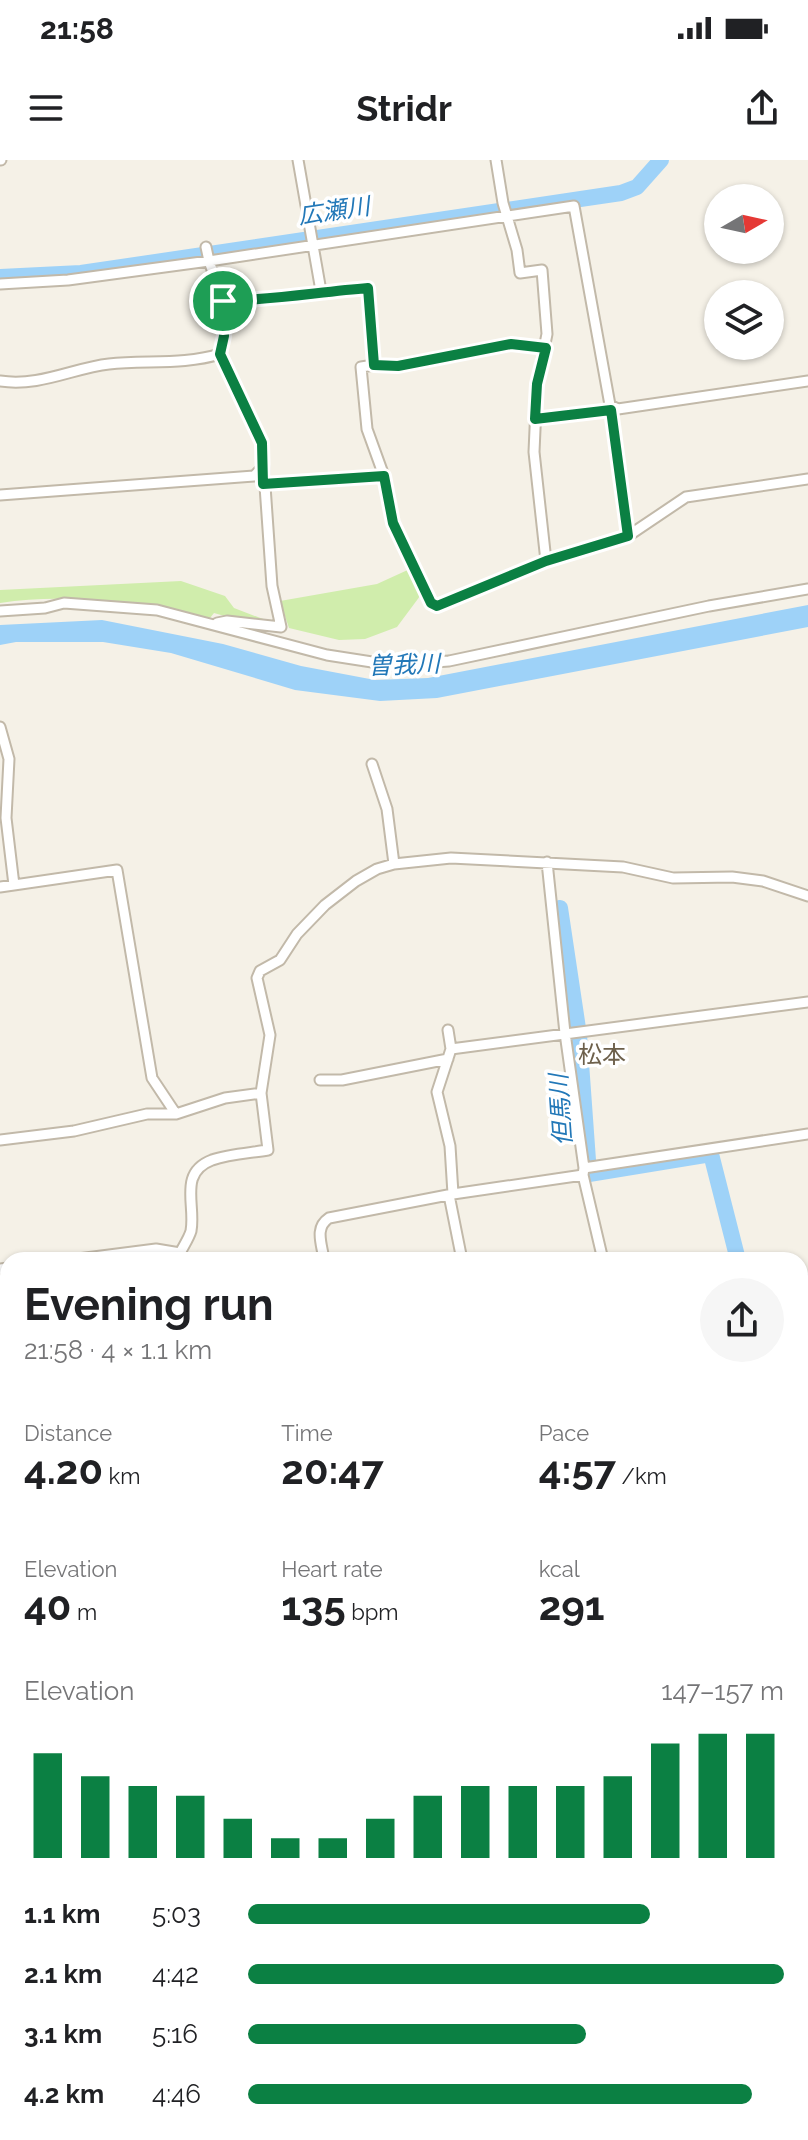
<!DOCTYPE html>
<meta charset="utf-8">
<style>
:root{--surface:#fff;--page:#f6f6f6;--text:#202124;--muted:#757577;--accent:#0b8043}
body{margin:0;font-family:Raleway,"Noto Sans JP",sans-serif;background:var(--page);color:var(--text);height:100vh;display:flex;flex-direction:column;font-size:30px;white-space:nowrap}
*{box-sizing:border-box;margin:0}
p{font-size:26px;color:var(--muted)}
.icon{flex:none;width:44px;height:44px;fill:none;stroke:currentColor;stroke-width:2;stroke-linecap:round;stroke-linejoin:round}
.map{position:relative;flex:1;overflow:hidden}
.panel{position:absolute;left:0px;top:1092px;width:808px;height:888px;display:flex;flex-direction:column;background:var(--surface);border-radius:24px 24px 0 0;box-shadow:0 2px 6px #0004}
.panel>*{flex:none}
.needle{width:52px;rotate:81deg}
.fabs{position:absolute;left:704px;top:24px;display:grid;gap:16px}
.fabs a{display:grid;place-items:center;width:80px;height:80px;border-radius:50%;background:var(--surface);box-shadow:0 2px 6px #0004;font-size:40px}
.pin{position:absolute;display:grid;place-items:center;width:68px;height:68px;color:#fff;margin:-34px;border:4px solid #fff;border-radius:50%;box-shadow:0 2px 8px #0007}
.round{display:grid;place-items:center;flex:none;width:84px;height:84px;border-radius:42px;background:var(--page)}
.head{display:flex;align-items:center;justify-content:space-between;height:136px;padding:0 24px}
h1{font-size:44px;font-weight:700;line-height:60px}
.figures{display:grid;grid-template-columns:repeat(3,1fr);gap:12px;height:136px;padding:8px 24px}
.figures div{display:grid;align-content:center}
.figures b{font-size:40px;font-weight:700}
.figures small{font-size:22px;font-weight:400}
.figures p{font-size:22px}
.chart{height:224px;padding:16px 24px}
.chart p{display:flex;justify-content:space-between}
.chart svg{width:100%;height:144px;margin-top:8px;stroke:var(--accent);stroke-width:6}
ul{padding:0 24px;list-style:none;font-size:26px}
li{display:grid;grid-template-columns:128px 96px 1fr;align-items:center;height:60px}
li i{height:20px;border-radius:10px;background:var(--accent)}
.status{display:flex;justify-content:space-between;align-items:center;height:56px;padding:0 40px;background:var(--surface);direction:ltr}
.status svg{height:22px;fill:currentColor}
header{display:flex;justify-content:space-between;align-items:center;height:104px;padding:0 24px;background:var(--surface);font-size:36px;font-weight:700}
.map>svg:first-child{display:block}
.green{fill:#d0edac}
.water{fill:#9ed2f8}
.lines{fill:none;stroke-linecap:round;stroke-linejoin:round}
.stream{stroke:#9ed2f8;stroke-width:3}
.river{stroke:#9ed2f8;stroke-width:16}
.street-casing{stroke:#c2b9a9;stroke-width:13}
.secondary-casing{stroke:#d9c793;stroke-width:16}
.primary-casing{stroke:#f0c45b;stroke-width:18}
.street{stroke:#fff;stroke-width:9}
.secondary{stroke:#fff2c8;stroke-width:12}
.primary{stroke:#ffe297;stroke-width:14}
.route-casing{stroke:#fff;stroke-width:16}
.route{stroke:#0b8043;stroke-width:10}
.labels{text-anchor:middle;stroke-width:7;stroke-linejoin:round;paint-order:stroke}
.water-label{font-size:24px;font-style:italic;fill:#2278b8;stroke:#fff}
.neighbourhood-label{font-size:24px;fill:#6d604b;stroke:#fff}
</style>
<div class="status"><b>21:58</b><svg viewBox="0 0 49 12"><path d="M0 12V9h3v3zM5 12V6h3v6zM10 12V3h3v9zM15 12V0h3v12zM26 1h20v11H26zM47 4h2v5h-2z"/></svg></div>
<header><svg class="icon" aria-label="menu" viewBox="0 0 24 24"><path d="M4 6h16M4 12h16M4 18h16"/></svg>Stridr<svg class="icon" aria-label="share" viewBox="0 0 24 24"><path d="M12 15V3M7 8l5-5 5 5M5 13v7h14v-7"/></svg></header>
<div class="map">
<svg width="808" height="1980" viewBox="0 0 808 1980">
<rect width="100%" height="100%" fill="#f5f1e7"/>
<path class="green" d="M412,408L423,432L397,467L365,479L339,480L289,468L280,441L377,424Z
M181,421L225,436L234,448L276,464L249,463L214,453L210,458C141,444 70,432 0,443V430Z"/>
<path class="water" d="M808,445V467L437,538L380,541L295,530L171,493L103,482H16L0,485V465L102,460L223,484L301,506L375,520L428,518Z"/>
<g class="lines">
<path class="stream" d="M735,1980L737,1972"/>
<path class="river" d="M0,117L81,113L621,33L637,27L661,0
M560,748L579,875L589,1014L711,994L738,1100
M800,1123L808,1122
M800,1733L808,1709"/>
<defs>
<path id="street" d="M0,0H1
M298,0L321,131
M496,0L503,43L517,90L520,113L542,110L547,174L537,224L534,292L546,401
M206,87L209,101L223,141L224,176L220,194L262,283L272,426L281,467L227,461L217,463
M0,124L68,120L209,101L574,46L610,245L628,376
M223,141C272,140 319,132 368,128L374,205
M0,221C40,227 73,208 109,204C146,200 184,205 220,194
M610,245L618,249L808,221
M535,259L611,250
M384,316L367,269L361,207L374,205L398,206L511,184L546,188
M263,324L384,316L393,363L431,443L437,446L546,401L628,376L686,337L808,319
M0,335L254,316L262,308
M0,451L45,448L64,443L157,450L327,495L372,502L408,504L449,501L709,446L808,429
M0,567L9,599L6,658L14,725
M372,604L387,649L394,704
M547,702L565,873L584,1008
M0,727L117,710L152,918L176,954
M448,870L451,889L437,932L450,986L453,1034
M451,889L808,842
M320,920H342L448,899
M0,980L74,971L147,954H176L225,938L261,933
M583,1015L603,1100
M449,1035L462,1100
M180,1093C183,1087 189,1078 191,1071C196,1045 178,1013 212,1000C229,994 250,993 268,990L261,933L270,875L257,818L260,811L280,800L297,774L325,745L356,721L377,709L394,704L451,698L623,707L673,718L732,717L763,721L808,736
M70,1100L156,1089L180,1093L183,1100
M324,1100C322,1084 314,1068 329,1058L453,1034L583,1015L584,1008L808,974
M0,1109L8,1108
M0,1226L8,1224
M800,1226L808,1224
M0,1360L8,1358
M0,1530L8,1529
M0,1949L8,1947
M21,1972L22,1980
M102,1972L103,1980"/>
<path id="secondary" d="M800,1555L808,1553
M0,1670L8,1668
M800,1814L808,1813
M329,1972L331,1980
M741,1980L743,1972"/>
<path id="primary" d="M800,1396L808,1378
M543,1980L547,1972"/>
</defs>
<use href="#street" class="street-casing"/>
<use href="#secondary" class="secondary-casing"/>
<use href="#primary" class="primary-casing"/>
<use href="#street" class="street"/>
<use href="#secondary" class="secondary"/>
<use href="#primary" class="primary"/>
</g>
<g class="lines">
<defs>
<path id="route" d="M368,128L374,205L398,206L511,184L546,188L537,224L535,259L611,250L628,376L546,401L437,446L431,443L393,363L384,316L263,324L262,283L220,194L224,176L223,141C272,140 319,132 368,128Z"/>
</defs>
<use href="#route" class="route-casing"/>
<use href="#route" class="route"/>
</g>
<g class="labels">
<g class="water-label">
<text transform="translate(334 51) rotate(-8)" y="8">広瀬川</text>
<text transform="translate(404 505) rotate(-2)" y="8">曽我川</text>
<text transform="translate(561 950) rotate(-94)" y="8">但馬川</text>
</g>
<g class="neighbourhood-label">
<text x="602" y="903">松本</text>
</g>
</g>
</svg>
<div class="fabs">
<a><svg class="needle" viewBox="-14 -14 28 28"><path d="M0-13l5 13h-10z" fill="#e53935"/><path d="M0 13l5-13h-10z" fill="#757577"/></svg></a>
<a><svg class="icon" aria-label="layers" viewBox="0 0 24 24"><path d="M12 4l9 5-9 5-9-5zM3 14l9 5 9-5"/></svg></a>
</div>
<div class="pin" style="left:223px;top:141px;background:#1e9e55"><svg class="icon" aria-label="arrive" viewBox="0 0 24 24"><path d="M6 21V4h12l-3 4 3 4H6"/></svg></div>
<section class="panel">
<div class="head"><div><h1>Evening run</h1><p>21:58 · 4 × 1.1 km</p></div><a class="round"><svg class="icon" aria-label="share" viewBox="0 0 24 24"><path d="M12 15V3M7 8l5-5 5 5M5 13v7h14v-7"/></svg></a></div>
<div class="figures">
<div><p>Distance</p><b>4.20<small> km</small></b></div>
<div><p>Time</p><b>20:47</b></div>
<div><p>Pace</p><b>4:57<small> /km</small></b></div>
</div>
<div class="figures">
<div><p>Elevation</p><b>40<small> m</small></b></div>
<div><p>Heart rate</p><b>135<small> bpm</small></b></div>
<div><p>kcal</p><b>291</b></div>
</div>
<div class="chart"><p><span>Elevation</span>147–157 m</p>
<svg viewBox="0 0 160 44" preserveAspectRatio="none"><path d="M5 44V12M15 44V19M25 44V22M35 44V25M45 44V32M55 44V38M65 44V38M75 44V32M85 44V25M95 44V22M105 44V22M115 44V22M125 44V19M135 44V9M145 44V6M155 44V6"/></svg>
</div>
<ul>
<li><b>1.1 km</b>5:03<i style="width:75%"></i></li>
<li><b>2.1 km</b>4:42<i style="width:100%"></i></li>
<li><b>3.1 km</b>5:16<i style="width:63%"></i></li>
<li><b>4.2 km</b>4:46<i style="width:94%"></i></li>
</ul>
</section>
</div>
